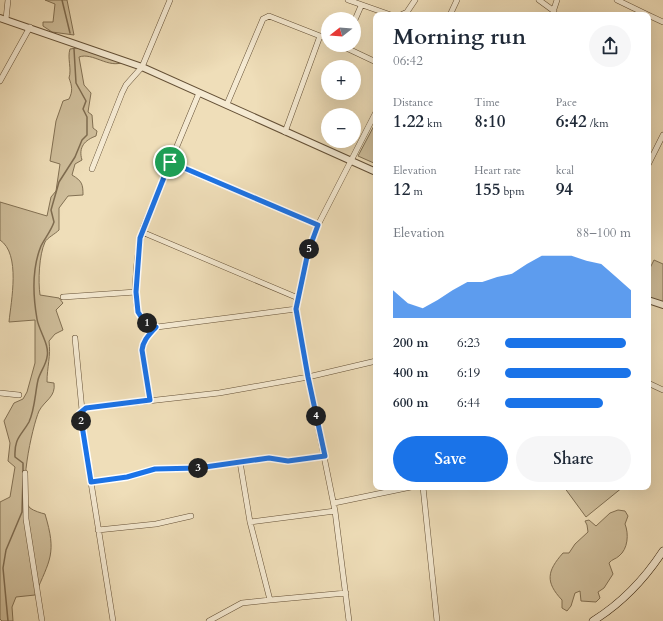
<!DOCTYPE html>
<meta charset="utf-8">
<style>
:root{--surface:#fff;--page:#f6f6f7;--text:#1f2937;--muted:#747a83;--accent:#1a73e8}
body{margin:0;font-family:Cardo,serif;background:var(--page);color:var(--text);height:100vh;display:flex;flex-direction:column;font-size:15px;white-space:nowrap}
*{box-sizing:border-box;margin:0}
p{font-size:13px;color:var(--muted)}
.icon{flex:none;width:22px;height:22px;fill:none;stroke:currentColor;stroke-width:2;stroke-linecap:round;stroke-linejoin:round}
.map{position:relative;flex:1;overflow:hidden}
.sheet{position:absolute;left:373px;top:12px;width:278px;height:478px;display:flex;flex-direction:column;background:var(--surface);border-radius:8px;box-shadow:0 4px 16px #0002}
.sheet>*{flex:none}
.needle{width:26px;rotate:253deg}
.fabs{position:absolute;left:321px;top:12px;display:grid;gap:8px}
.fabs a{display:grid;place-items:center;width:40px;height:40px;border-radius:50%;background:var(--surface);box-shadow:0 4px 16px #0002;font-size:20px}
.pin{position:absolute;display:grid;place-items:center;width:34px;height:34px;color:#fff;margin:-17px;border:2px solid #fff;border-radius:50%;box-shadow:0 1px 4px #0007}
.km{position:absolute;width:20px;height:20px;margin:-10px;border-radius:50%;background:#222;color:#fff;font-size:11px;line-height:20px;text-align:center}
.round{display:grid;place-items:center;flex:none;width:42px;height:42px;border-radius:21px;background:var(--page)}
.headline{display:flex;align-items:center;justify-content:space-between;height:68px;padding:0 20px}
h1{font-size:22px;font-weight:700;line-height:30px}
.metrics{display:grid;grid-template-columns:repeat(3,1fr);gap:6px;height:68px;padding:4px 20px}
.metrics div{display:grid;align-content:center}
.metrics b{font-size:17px;font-weight:700}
.metrics small{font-size:11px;font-weight:400}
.metrics p{font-size:11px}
.chart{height:112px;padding:8px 20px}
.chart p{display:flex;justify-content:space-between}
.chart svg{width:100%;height:72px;margin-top:4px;fill:var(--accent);opacity:.7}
.button{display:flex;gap:8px;margin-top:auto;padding:8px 20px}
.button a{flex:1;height:46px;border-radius:24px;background:var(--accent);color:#fff;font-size:16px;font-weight:700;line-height:46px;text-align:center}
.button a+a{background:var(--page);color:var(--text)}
ul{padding:0 20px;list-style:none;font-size:13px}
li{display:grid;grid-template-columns:64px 48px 1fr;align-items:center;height:30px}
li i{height:10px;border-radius:5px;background:var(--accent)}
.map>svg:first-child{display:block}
.green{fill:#cfbe9b;stroke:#827053}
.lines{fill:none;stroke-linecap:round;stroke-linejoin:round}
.stream{stroke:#7f6c50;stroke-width:1.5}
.minor-casing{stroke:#645036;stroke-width:6}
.tertiary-casing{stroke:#645036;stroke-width:8}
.secondary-casing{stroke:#35210b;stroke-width:8}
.minor{stroke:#f5ead2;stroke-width:5}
.tertiary{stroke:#f5ead2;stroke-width:6}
.secondary{stroke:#f5ead2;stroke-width:7}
.route-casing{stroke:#fff;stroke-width:8}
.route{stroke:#1a73e8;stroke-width:5}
</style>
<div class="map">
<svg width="663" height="621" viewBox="0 0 663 621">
<rect width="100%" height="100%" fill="#efdeb9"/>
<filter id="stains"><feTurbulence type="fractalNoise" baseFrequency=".005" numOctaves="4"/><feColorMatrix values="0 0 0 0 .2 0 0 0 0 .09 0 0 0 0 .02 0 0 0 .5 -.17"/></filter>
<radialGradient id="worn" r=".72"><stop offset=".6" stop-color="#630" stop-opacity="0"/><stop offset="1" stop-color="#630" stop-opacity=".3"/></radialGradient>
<path class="green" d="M45,0H67L74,35L52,32L43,26V22H53L55,4Z
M77,48L124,62C108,69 93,52 79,57L84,85L91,93L88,112L92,115L93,128L97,131L96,136C85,140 78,147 82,160L75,164L72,175C82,181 83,184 83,195L68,196L59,208V230C55,234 47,238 45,242C39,255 38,281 40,295L59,298L63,303L56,310L63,330L55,334L49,341C51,356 47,367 47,382L54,383C56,397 45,400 39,411C32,427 17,496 30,508C34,511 41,513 45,514C57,554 50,559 35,595L16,597L12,607L13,621H2L0,619V502L10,497L15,467L8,461L10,443L4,421L14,403L23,399L27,392L35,363V320L9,322C11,301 21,254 0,240V202L47,216L51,197L56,191L60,164L50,161L56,121L63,101L69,99C73,91 72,86 69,78C72,69 67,58 70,49Z
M376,122V164L358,156Z
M654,260L663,264V302L648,297V272Z
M564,487H623L586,517Z
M618,510L625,511L628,516L625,524C629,534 628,549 619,556C616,559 612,559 609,563L613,574L604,588L598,592L600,598L596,602L581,601L580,591L575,593L571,606L567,611L562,608V600C545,582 547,571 563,553H569L575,544L588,532L587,525L585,521L589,520L596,526L610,513Z"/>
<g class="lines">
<path class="stream" d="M62,0L70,33
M23,473V463L15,457C14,438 21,436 29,422C35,409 35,393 38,380C40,372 46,365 47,357C50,345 39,331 37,319C33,296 32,268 41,246C45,238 51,231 54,222L51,210L59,182L75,157L82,140L87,135V117L83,109L86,101L76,83L74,49
M8,621L3,568L6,550L22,512L23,477"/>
<defs>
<path id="minor" d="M348,0L391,15
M539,0L554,11
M617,0L648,15
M401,15L407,12L415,0
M450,15L457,0
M552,15L557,0
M648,15L663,22
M6,19L8,0
M354,22L361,6
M320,36L328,39
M340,45L376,62
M0,81L30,27
M199,93L143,228C138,247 130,302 141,318C144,323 151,325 157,327L296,309
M227,104L263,19L269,16L320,36L285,132
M170,163L318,225
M648,165L663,135
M92,169L122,93L126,85L142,67L170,0
M142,232L298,298
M63,297L136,292
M75,338L82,410
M648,383L663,390
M0,393L19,395
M150,401L142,350C143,340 150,334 157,327
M240,462L269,458L288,461L325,456
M25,473L26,519L42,621
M91,482L127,477L155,469L198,468L240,462L250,522L270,600L242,603L209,621
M423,487L437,621
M334,503L411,487
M250,522L335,511
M98,530L156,524L191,516
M270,600L346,593
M113,621L80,413L86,408L219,393L308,377L376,361
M349,621L335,511L308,377L296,309L308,252L318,225L376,112"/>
<path id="tertiary" d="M0,18L142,67L376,172
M648,300L663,305"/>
<path id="secondary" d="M593,621C622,603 644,580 663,551"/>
</defs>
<use href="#minor" class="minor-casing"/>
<use href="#tertiary" class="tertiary-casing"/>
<use href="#secondary" class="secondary-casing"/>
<use href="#minor" class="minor"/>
<use href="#tertiary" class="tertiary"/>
<use href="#secondary" class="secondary"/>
</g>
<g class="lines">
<defs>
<path id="route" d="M170,162L318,225L308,252L296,309L308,377L325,456L288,461L269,458L198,468L155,469L127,477L91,482L80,413L86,408L150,400L142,350C143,340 150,334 156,327L145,323L138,312L136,292L140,238Z"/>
</defs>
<use href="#route" class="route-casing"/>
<use href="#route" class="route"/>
</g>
<rect width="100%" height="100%" filter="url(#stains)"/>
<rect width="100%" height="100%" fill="url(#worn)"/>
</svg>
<div class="fabs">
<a><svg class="needle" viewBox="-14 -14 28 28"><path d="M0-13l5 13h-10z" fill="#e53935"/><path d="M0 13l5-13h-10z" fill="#747a83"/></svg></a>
<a>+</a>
<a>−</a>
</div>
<div class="pin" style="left:170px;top:162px;background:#1e9e55"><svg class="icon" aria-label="arrive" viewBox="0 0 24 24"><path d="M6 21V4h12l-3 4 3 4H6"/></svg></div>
<b class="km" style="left:147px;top:323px">1</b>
<b class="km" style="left:81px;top:421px">2</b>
<b class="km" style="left:198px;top:468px">3</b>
<b class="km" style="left:316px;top:416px">4</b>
<b class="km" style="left:309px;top:249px">5</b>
<section class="sheet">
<div class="headline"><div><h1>Morning run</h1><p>06:42</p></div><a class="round"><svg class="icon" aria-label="share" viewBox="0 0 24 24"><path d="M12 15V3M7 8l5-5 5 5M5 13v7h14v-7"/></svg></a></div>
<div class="metrics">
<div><p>Distance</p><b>1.22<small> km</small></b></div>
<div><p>Time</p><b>8:10</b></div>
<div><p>Pace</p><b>6:42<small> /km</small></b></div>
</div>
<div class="metrics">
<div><p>Elevation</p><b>12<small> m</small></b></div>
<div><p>Heart rate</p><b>155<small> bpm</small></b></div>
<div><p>kcal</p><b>94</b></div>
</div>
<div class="chart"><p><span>Elevation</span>88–100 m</p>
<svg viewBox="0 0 160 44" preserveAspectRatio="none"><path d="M0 44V27L10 35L20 38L30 33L40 27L50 22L60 22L70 19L80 17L90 11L100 6L110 6L120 6L130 9L140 11L150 19L160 27V44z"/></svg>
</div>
<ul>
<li><b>200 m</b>6:23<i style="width:96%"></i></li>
<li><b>400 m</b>6:19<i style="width:100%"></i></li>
<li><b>600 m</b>6:44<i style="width:78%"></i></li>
</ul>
<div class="button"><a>Save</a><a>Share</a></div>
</section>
</div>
